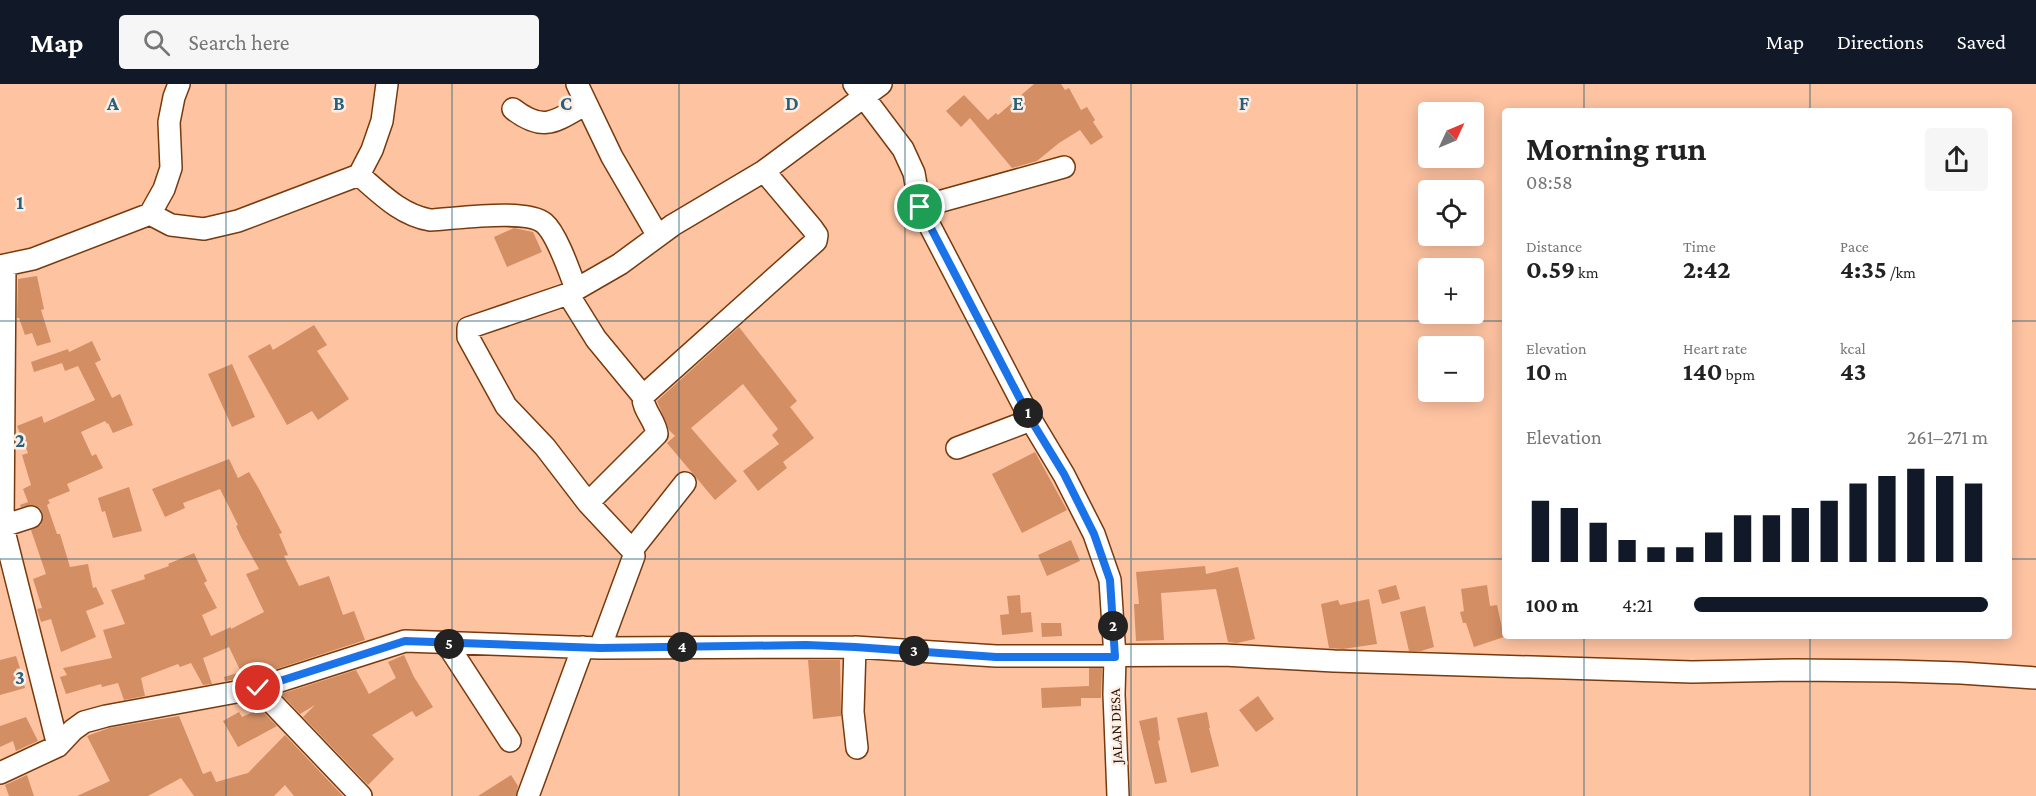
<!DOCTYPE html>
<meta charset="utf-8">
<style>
:root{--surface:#fff;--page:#f6f6f6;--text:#222;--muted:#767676;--accent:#111827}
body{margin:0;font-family:"Crimson Pro",serif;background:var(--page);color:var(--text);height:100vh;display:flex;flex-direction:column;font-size:22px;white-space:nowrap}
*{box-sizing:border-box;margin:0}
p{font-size:20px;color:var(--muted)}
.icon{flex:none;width:33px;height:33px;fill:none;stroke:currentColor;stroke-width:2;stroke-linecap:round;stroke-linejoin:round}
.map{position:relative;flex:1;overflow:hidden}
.side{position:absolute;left:1502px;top:24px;width:510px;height:531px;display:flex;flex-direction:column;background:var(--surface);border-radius:6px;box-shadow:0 3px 15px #0003}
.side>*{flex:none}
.needle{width:39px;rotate:46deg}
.controls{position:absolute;left:1418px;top:18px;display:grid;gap:12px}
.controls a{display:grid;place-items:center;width:66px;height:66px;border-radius:6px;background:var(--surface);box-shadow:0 3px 15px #0003;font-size:30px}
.pin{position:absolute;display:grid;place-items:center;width:51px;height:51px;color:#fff;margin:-26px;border:3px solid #fff;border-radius:50%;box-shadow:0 2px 6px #0007}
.km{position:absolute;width:30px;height:30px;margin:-15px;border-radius:50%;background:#222;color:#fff;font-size:16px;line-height:30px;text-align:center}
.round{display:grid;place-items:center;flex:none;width:63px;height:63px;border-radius:6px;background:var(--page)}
.headline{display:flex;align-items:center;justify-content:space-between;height:102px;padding:0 24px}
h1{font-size:33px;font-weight:700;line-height:45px}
.stats{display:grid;grid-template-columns:repeat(3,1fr);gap:9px;height:102px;padding:6px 24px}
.stats div{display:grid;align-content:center}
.stats b{font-size:26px;font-weight:700}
.stats small{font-size:16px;font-weight:400}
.stats p{font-size:16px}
.chart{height:168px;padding:12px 24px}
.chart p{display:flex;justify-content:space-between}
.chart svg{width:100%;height:108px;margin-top:6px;stroke:var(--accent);stroke-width:6}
ul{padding:0 24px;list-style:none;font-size:20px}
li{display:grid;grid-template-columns:96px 72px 1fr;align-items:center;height:45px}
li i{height:15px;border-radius:8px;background:var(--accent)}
header{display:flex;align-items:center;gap:36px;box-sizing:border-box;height:84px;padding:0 30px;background:var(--accent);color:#fff}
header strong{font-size:28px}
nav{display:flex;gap:33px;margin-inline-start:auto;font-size:21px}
.search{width:420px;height:54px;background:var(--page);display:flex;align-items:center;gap:15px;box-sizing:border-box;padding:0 21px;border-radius:6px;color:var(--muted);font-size:22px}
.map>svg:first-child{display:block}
.building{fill:#d38e64}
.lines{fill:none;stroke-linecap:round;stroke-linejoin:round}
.minor-casing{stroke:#783a0c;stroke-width:24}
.minor{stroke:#fff;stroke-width:21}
.route-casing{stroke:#fff;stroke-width:12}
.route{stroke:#1a73e8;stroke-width:8}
.grid{fill:none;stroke:#28607a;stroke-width:1.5;stroke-opacity:0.55}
.labels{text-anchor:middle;stroke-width:5;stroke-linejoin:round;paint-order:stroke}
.street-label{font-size:15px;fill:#2e1404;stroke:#feefe6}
.grid-label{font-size:20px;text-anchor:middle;font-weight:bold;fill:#28607a;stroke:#feefe6;stroke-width:5;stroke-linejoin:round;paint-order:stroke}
</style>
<header>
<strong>Map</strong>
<div class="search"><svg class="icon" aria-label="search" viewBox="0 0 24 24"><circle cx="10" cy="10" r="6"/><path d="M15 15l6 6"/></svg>Search here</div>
<nav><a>Map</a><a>Directions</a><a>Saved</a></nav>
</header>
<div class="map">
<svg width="2036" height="712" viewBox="0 0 2036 712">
<rect width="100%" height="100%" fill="#fec3a1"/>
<path class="building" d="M1034,0H1061L1065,6L1069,4L1081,26L1087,23L1095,36L1093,38L1103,53L1091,61L1080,46L1059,59L1037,77L1012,84L970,34L961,43L946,27L964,11L988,36L996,29L998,31Z
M514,144L533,148L542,168L507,183L494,153Z
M37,192L44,225L41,226L51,258L37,262L32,249L25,251L19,234H17L18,195Z
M314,241L327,261L317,267L349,315L318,336L312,327L287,341L248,272L270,260L273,266Z
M739,243L797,317L790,323L814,354L783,378L787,384L758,407L743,387L779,360L772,351L778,345L743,300L691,344L737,397L715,416L667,359L675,352L669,346L657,317Z
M92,257L101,276L95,279L112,314L120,310L133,341L113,349L108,339L107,340L105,337L81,348L92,372L96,370L103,384L67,400L70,407L48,416L50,419L47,421L57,450H60L70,483L88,480L93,504L96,503L104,520L86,527L96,553L61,568L51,535L41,538L37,525L42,524L33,495L46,490L31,446L41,441L43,430L40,424L34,421L21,423L20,421L28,418L23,405L31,401L22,371L28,369L17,342L42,332L44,339L95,316L78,282L65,287L62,279L34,288L31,278L68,265L69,268Z
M232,280L255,333L232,343L208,290Z
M1035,368L1067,426L1022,449L992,390Z
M229,375L238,394L249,388L259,405L282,449L279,450L288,471L284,472L299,502L329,492L343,531L354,527L365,556L255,592L225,597L224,593L241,588L229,563L203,574L212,600L203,601L191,579L180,583L178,580L141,594L145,612L124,616L118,599L102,603L101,600L66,610L60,593L67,591L63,584L112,574L103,546L125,540L111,506L145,495L144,491L169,482L168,480L194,469L207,497L204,499L217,524L202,531L211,552L231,543V545L264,528L246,490L259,485L241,453L236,442L238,441L220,405L183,419L185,424L165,433L152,405Z
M129,403L142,447L113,454L105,427L102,428L98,414Z
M1071,456L1080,477L1047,492L1038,471Z
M1205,482L1206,490L1238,483L1255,555L1237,559L1228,558L1216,505L1161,509L1164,556L1136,557L1134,520H1139L1136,488Z
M1396,501L1400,515L1382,520L1378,506Z
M1487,501L1490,522L1497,521L1504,553L1474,563L1466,539H1463L1460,528L1464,527L1461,505Z
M1020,511L1021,529L1031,528L1033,548L1002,551L1000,531L1009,530L1007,512Z
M1369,515L1377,560L1343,565L1329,564L1321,520L1338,516L1340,521Z
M1425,522L1434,563L1421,567H1409L1400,528Z
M1041,539H1061L1062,552L1042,553Z
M404,571L414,593L433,623L416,633L412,627L372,651L394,675L368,701L303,633L315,621L300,630L281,610L356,586L369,610L396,594L388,578Z
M16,572L20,584L16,585L19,593H22L25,604L0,611V576Z
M808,576H840L841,632L813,635Z
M1089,584H1102L1101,614H1081V622L1042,624L1041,604L1089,602Z
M1258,612L1274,635L1256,648L1239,626Z
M260,625L277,642L238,663L223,637L239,628L242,633Z
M1207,628L1210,644H1209L1219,682L1191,689L1177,634Z
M179,632L203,690L211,687L216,698L248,689L285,651L343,712H294L285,701L274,712H194L181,694L148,712H77L110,697L87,652L109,644Z
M26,633L38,657L16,667L13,657L0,663V642Z
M1157,633L1160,656L1158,657L1167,698L1155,700L1139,637Z
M27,691L34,712H9L5,701Z
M511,691L518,702L516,712H478Z"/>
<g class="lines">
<defs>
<path id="minor" d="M577,0L612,73L658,152
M854,0L903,65L914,89L920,123L1031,336L1064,391L1094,450L1110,496L1115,573L1114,610L1118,712
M513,25C544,49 556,37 586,20
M359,91C381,110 401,131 430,136C454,135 526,124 544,139C557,150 570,189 576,205
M920,123L1064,83
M150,130L164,105L171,84L169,38L174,13L179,0
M5,181L3,443L58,662
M0,182L33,175L150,130L171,141L204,145L238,137L359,91L372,66L382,37L387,0
M568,210L596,255L643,312L816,157L817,151L812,144L764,87
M957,364L1031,336
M588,419L657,350C656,337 642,325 643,312
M0,443L31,433
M632,466L685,399
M447,560L510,657
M855,563L853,628L857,664
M600,564L634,472L632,466L588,419L545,363L506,322L468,253V244L568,210L620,180L673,141L764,87L881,0
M258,604L361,712
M0,689L58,662L73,646L84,638L106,632L258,604L405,557L600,564L855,563L996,572L1224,571L1334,577L1692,588L1794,586L1896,587L1961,589L2036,594
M528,712L583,563"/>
</defs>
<use href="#minor" class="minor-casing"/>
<use href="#minor" class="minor"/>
</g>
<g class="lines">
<defs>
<path id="route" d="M258,604L405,557L600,564L806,561L855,563L996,573H1115L1110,496L1094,450L1064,390L1031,336L920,123"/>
</defs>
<use href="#route" class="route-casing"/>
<use href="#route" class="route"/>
</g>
<path class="grid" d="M226,0V712M452,0V712M679,0V712M905,0V712M1131,0V712M1357,0V712M1584,0V27M1810,0V27M0,237H1504M2008,237H2036M0,475H1504M2008,475H2036M1584,552V712M1810,552V712"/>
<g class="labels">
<g class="street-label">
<text transform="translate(1116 642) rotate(-92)" y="5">JALAN DESA</text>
</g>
</g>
<g class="grid-label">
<text x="113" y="26">A</text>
<text x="339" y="26">B</text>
<text x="566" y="26">C</text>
<text x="792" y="26">D</text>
<text x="1018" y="26">E</text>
<text x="1244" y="26">F</text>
<text x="20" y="125">1</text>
<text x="20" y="363">2</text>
<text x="20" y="600">3</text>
</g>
</svg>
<div class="controls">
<a><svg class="needle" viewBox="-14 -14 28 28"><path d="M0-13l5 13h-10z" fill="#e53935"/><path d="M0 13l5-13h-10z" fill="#767676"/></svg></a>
<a><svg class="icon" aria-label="locate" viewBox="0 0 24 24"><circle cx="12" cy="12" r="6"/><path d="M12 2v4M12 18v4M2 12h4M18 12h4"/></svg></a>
<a>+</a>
<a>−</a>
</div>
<div class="pin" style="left:920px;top:123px;background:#1e9e55"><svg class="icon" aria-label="arrive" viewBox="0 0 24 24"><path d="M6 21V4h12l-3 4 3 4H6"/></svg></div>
<div class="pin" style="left:258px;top:604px;background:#d93025"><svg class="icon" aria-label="check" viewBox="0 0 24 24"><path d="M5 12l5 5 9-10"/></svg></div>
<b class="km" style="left:1028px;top:329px">1</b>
<b class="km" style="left:1113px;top:542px">2</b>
<b class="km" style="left:914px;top:567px">3</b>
<b class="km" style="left:682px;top:563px">4</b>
<b class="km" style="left:449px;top:560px">5</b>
<section class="side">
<div class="headline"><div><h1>Morning run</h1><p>08:58</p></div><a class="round"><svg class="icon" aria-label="share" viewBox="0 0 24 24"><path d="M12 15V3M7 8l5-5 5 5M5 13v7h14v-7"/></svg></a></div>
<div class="stats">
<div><p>Distance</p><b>0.59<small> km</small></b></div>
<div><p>Time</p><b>2:42</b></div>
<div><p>Pace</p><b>4:35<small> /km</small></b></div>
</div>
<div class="stats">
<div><p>Elevation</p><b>10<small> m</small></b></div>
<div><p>Heart rate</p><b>140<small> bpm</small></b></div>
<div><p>kcal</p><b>43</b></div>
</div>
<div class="chart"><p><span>Elevation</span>261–271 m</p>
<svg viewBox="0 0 160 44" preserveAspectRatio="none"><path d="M5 44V19M15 44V22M25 44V28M35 44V35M45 44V38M55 44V38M65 44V32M75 44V25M85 44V25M95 44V22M105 44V19M115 44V12M125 44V9M135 44V6M145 44V9M155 44V12"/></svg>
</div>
<ul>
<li><b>100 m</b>4:21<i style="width:100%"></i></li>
</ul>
</section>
</div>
